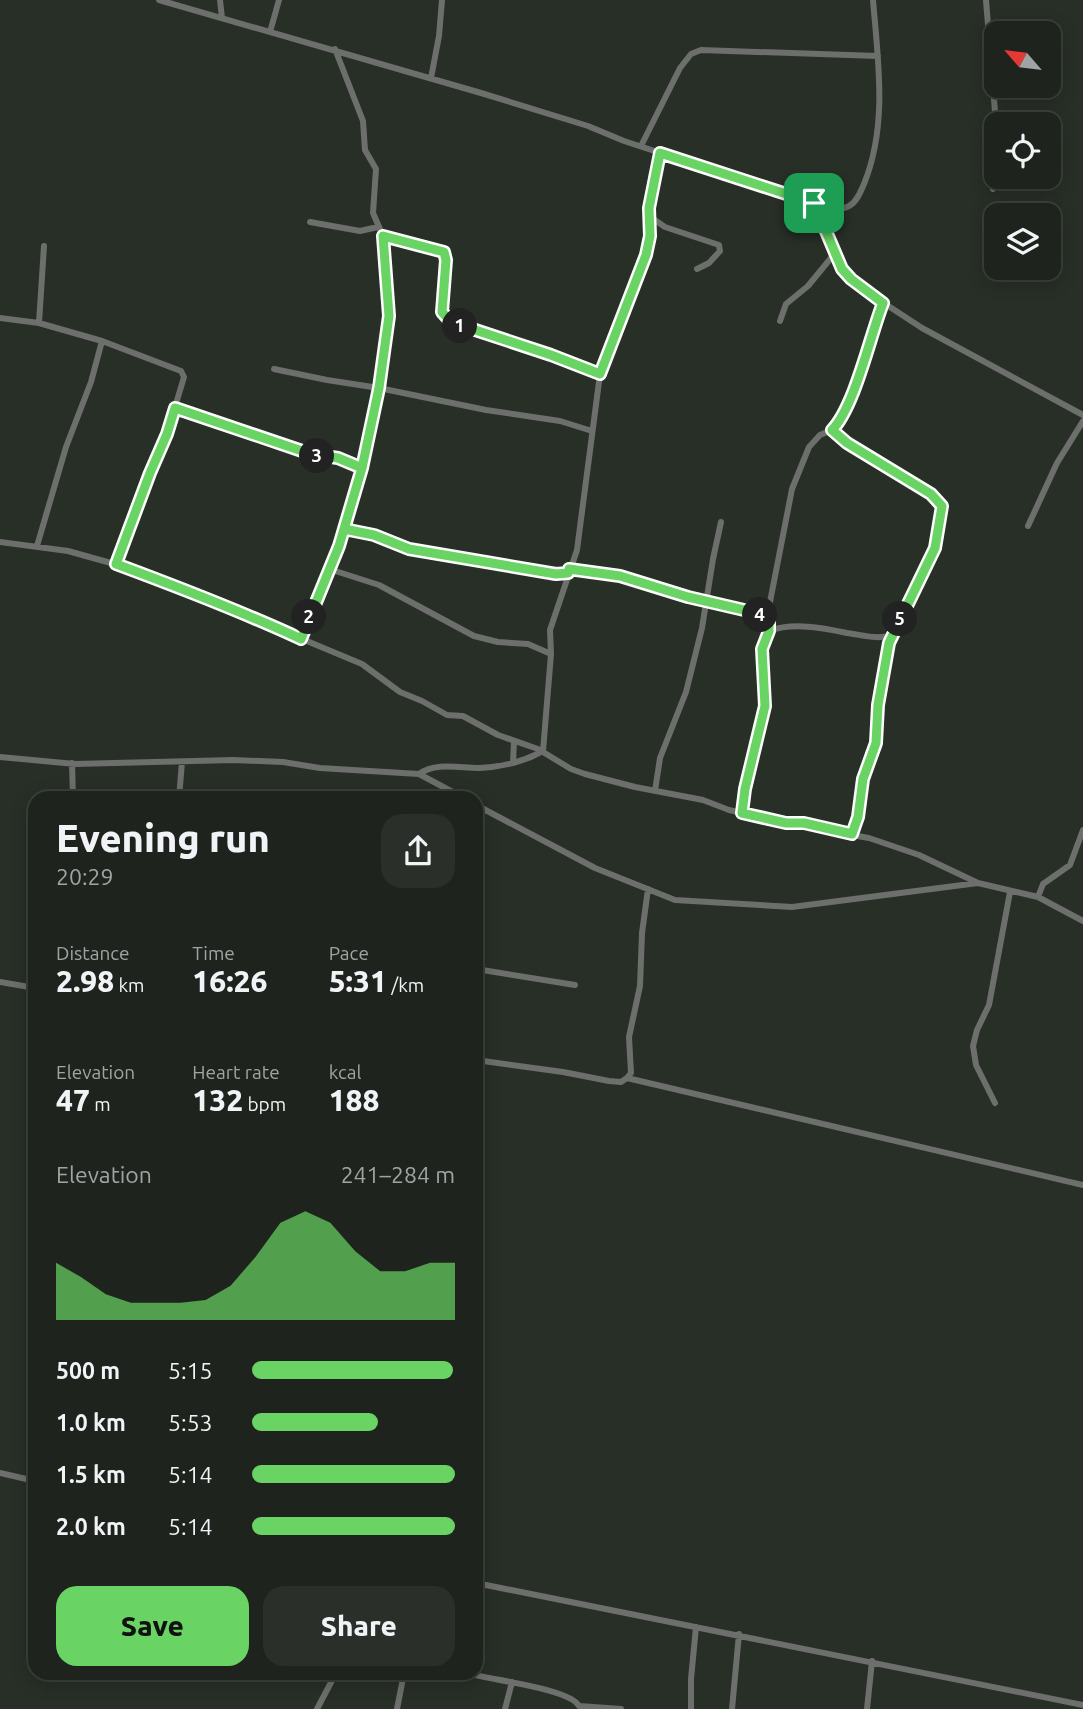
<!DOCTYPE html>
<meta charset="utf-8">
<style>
:root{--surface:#1e231d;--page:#2b2f2a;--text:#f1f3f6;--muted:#a1a4a4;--line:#3c403b;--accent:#69d464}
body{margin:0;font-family:Ubuntu,sans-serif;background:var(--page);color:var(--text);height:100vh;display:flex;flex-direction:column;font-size:26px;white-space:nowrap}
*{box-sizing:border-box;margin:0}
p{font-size:23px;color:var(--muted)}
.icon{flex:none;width:38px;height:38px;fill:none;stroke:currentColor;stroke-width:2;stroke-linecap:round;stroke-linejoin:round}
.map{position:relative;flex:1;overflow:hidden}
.details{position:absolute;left:28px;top:791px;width:455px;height:889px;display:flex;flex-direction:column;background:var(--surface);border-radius:21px;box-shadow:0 4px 18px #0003,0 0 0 2px var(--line)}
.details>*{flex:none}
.needle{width:46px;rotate:298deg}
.fabs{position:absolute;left:984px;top:21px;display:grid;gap:14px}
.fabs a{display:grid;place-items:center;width:77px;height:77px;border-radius:14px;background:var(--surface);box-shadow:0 4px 18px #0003,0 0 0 2px var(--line);font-size:35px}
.pin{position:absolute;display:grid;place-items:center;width:60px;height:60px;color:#fff;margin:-30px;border-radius:14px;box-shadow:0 4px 10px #0006}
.km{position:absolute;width:35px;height:35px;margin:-18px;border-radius:50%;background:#222;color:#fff;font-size:19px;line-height:35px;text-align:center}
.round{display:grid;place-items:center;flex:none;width:74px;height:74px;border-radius:21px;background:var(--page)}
.overview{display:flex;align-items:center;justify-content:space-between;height:119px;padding:0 28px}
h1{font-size:38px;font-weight:800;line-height:52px}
.figures{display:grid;grid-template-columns:repeat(3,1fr);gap:10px;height:119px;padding:7px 28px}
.figures div{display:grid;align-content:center}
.figures b{font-size:30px;font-weight:800}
.figures small{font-size:19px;font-weight:400}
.figures p{font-size:19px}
.chart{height:196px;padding:14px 28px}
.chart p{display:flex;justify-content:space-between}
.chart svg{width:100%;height:126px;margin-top:7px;fill:var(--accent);opacity:.7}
.action{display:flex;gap:14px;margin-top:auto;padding:14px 28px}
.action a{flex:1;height:80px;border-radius:21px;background:var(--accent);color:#111;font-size:28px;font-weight:800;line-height:80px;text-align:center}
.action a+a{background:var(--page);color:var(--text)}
ul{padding:0 28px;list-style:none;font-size:23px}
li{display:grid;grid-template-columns:112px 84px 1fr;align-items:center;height:52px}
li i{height:18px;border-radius:9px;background:var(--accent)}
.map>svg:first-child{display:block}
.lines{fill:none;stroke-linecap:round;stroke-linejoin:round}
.minor{stroke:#6c6f6b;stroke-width:6}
.route-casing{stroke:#fff;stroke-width:14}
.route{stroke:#69d464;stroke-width:9}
</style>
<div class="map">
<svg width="1083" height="1709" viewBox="0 0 1083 1709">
<rect width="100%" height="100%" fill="#282f27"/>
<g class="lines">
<path class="minor" d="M159,0L481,93L588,126L624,141L822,206C831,207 841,211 849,206C857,202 861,191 864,184C888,125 878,61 873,0
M220,0L222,18
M986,0L996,124
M270,32L279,0
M431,78L439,36L442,0
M641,146L680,68L691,54L701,50L878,56
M993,189L996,177
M814,203L842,269L851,279L870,294L922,328L1083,415
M649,216L665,227L719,245L720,251L709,263L697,269
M310,222L360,231L378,227
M383,236L444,252L446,260L441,312L451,322L551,355L600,374L646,255L650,236L649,208L660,153
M0,318L39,323L102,341L91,382L66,447L37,546
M780,321L786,304L808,286L835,253
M39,323L44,246
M102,341L181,371L184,377L167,434L150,473L116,564
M274,369L327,380L379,388L389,316V295L383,236L373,213L376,169L365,150L363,121L335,49
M175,408L311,454L338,459L362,468
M832,430L847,443L931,494L942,506L935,548L889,643L878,705L876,743L863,779L857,817L852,834
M1028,526L1057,463L1083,421
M344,529L374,535L409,549L556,574L568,573
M0,542L68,551L136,570L362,664L400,692L422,701L447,715L463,716L498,735L538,749L571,769L585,774L635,787L703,800L729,810L786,823H804L834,832L869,838L919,855L978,883L1038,897L1083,921
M329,569L379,585L474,636L498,642L528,644L551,654
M569,569L620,576L688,598L757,613L769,621
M769,631C793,622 823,628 847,633C863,635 877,640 892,635
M301,639L339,546L362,468L379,388L486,410L560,421L592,431
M0,757L75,764L233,760L283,762L320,768L419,774L464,798
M72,763L73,798
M513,763L514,742
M419,774C436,762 459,768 479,768C502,767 523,762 543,751L551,654L550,630L577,550L600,374
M655,791L660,758L686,692L702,628L713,559L721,522
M179,798L182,762
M476,805L595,868L675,900L792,907L978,883
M742,813L745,789L765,706L762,649L769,631L770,602L792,489L809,447L820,435L832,430L838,423L858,375L883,303
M1038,897L1043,884L1070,865L1083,830
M476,969L575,985
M0,982L35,988
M476,1060L563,1072L609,1081L621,1082L627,1078L631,1073L629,1037L640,986L642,933L648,889
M627,1078L1083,1185
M995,1103L976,1065L973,1046L977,1030L989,1005L1010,892
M0,1473L35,1481
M476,1583L1083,1705
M467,1673C489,1680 569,1688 579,1706L621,1709
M317,1709L336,1673
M397,1709L404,1673
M505,1709L512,1682
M691,1709V1679L696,1627
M732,1709L739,1634
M867,1709L872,1661"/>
</g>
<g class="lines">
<defs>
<path id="route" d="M814,203L660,153L649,208L650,236L646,255L600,374L551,355L451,322L442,312L446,260L444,252L383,236L389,316L379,388L362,468L339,546L301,639C241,611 178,587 116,564L150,473L167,434L175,408L311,454L338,458L362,468L344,529L374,535L409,549L556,574L568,573L569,569L620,576L688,597L757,613L769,621V631L762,649L765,706L745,789L742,813L786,823H804L852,834L858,817L863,779L876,743L878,705L889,643L935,548L942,506L931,494L847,443L832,430C855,406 870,336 883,303L851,279L842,269L814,203"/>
</defs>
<use href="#route" class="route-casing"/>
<use href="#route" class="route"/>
</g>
</svg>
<div class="fabs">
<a><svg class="needle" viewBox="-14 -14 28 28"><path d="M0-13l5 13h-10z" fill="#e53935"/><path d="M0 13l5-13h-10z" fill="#a1a4a4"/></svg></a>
<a><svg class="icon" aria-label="locate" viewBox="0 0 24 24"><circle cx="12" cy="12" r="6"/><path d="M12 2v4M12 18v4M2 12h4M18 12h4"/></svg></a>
<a><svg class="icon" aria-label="layers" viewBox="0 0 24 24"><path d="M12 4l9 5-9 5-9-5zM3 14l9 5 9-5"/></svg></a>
</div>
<div class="pin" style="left:814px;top:203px;background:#1e9e55"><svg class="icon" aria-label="arrive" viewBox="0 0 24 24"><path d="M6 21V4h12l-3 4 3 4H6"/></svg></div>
<b class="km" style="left:460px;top:326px">1</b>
<b class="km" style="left:309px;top:617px">2</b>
<b class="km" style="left:317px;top:456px">3</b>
<b class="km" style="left:760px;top:615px">4</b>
<b class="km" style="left:900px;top:619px">5</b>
<section class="details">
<div class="overview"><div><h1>Evening run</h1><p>20:29</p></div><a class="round"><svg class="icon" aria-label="share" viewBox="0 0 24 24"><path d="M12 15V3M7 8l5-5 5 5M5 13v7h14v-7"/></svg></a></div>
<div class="figures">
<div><p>Distance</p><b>2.98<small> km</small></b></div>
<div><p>Time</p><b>16:26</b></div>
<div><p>Pace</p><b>5:31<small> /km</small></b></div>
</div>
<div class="figures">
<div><p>Elevation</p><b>47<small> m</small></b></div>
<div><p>Heart rate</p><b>132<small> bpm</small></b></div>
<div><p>kcal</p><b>188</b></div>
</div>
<div class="chart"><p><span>Elevation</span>241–284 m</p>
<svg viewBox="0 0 160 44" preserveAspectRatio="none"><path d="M0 44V24L10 29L20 35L30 38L40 38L50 38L60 37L70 32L80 22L90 10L100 6L110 10L120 20L130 27L140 27L150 24L160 24V44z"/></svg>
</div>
<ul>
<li><b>500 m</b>5:15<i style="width:99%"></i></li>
<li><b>1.0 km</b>5:53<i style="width:62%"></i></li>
<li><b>1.5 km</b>5:14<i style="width:100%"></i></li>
<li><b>2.0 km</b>5:14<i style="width:100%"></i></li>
</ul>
<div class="action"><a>Save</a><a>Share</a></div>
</section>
</div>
